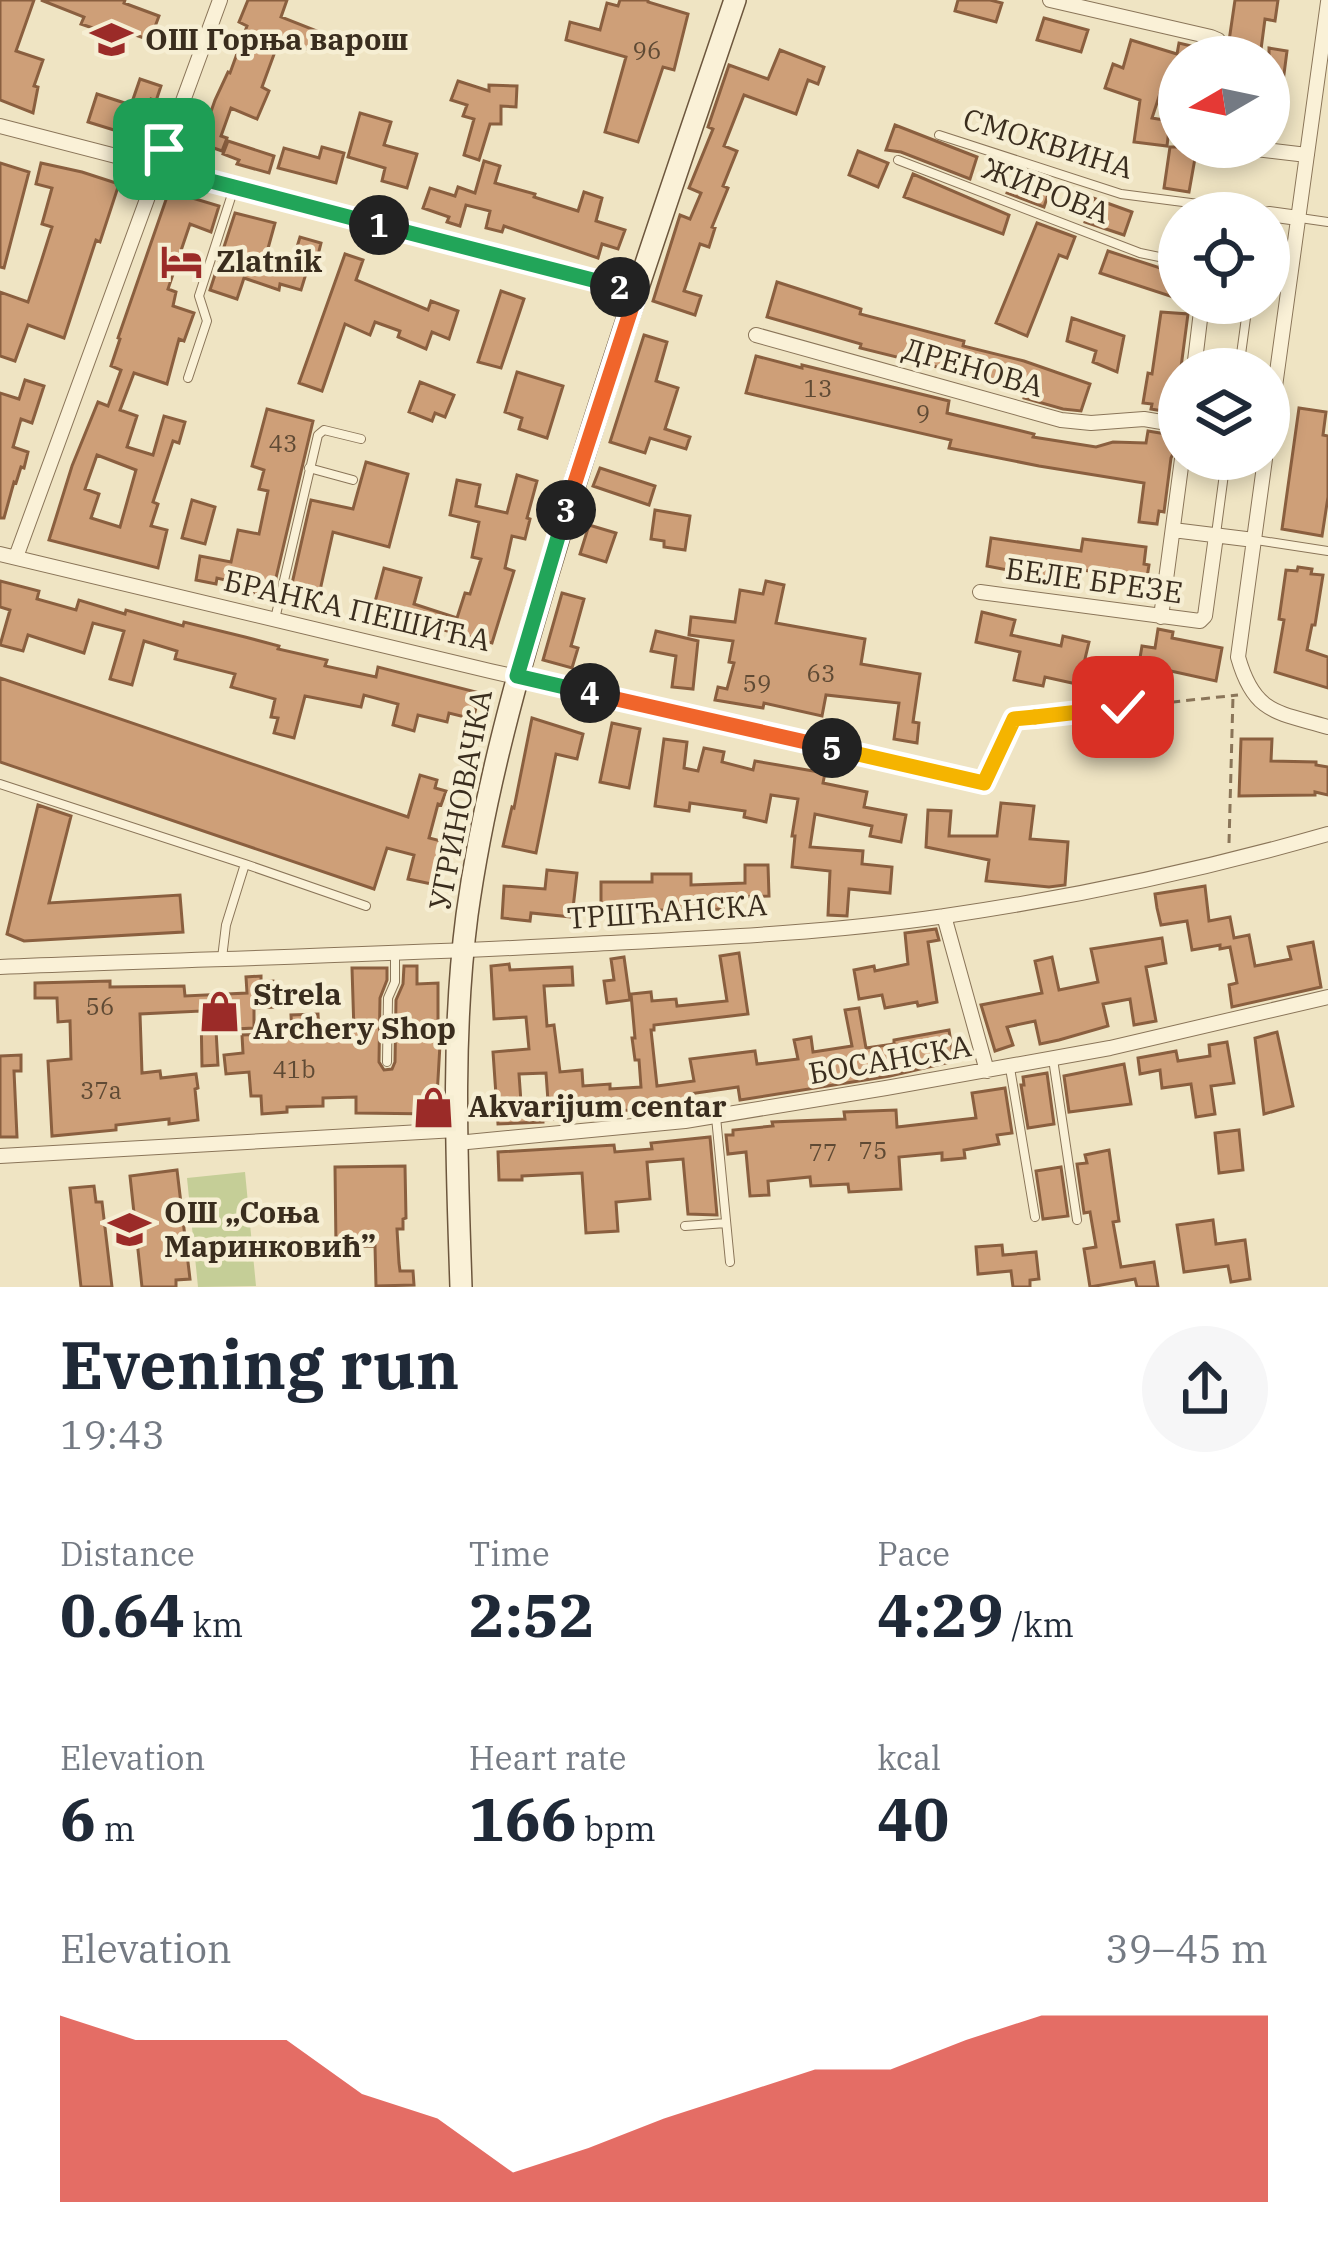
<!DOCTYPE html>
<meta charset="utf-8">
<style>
:root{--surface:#fff;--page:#f6f6f7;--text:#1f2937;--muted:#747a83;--accent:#d93025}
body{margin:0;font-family:"IBM Plex Serif",serif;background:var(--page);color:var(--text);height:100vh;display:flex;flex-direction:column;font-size:45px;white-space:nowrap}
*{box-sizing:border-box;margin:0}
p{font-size:39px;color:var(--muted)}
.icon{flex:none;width:66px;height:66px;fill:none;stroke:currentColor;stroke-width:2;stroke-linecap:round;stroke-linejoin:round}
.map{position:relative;height:1287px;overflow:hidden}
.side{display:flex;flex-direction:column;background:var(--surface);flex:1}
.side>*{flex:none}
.needle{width:78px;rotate:261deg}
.tools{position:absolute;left:1158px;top:36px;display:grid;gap:24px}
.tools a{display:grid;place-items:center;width:132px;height:132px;border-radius:50%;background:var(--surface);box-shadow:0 6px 18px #0003;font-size:60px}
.pin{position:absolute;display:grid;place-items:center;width:102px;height:102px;color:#fff;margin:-51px;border-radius:24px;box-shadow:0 6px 18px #0006}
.km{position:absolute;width:60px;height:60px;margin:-30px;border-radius:50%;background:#222;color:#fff;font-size:33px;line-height:60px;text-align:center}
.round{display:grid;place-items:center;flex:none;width:126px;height:126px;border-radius:63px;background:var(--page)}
.headline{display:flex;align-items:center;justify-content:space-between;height:204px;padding:0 60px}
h1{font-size:66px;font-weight:700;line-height:90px}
.stats{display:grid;grid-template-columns:repeat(3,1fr);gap:18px;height:204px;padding:12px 60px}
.stats div{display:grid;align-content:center}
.stats b{font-size:60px;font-weight:700}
.stats small{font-size:33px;font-weight:400}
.stats p{font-size:33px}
.chart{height:336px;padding:24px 60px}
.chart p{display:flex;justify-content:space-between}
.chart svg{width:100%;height:216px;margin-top:12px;fill:var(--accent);opacity:.7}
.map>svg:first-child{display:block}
.green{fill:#c5ce97}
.building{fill:#ce9f78;stroke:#8a5f3f;stroke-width:3;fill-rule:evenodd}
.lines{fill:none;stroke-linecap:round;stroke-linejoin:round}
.lane-casing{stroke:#8a7559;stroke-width:10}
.street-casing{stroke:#8a7559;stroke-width:16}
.secondary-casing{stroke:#6c563d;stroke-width:24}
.path{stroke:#8a7559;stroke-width:3;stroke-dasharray:9 6;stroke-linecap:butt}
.lane{stroke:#faf1d7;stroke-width:8}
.street{stroke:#faf1d7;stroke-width:14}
.secondary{stroke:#faf1d7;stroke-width:21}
.split-1-casing{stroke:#fff;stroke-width:24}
.split-2-casing{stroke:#fff;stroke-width:24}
.split-3-casing{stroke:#fff;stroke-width:24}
.split-4-casing{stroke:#fff;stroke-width:24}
.split-5-casing{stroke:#fff;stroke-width:24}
.split-6-casing{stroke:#fff;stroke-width:24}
.split-7-casing{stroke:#fff;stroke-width:24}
.split-1{stroke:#22a559;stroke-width:15}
.split-2{stroke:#22a559;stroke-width:15}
.split-3{stroke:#f0652b;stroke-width:15}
.split-4{stroke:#22a559;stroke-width:15}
.split-5{stroke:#f0652b;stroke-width:15}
.split-6{stroke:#f5b400;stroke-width:15}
.split-7{stroke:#f5b400;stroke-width:15}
.labels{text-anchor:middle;stroke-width:9;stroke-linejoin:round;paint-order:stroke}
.number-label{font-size:24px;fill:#5f4a34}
.poi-label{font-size:30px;font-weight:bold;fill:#3a2d1e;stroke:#f6eed3;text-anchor:start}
.street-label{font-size:30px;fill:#3a2d1e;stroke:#f6eed3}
</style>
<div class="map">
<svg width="1328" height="1287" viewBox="0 0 1328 1287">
<rect width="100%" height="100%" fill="#efe4c3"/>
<path class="green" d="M245,1172L256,1286L198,1287L187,1178Z"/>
<path class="building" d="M0,0H34L16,51L43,60L34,86L38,87L33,113L0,100Z
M41,0H125L124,3L159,16L150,40L118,29L116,36L81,24L84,17Z
M248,0H287L281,17L317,31L309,50L280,38L262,87L269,91L257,119L231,108L221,136L227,138L222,151L200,143L215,100L228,72L230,73L247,26L239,22Z
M620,0H648V2L688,14L674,70L663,67L638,142L605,132L626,57L566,40L570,22L600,30L607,3L618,6Z
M958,0H990L1002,3L996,22L955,11Z
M1235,0H1278L1275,21L1265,19L1260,57H1231L1229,41Z
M1044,18L1088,30L1081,52L1037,40Z
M1131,40L1177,54L1179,43L1208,50L1209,57H1179V75L1167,72L1152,118L1170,121L1167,146L1134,142L1140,100L1105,88L1113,64L1123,68Z
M1269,48L1287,51L1277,128L1269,127Z
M780,50L824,67L818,84L808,80L796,114L744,95L724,146L737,151L723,186L728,188L712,227L715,228L709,247L700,244L684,291L701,296L695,315L653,301L680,215L690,219L701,193L689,188L713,129L708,127L729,65L768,79Z
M140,79L161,86L156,101L151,99L140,138L88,122L97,94L131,105Z
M458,81L489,91V85L517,86L516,107L501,106V124H490L479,160L464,155L474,119L463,116L467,105L451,100Z
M360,113L391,122L384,145L417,154L407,188L382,181L385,168L348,157Z
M895,125L977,157L970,179L901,152L886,150Z
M228,141L274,156L269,173L237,164L239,160L223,154Z
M322,147L344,153L336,183L278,168L284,148L319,158Z
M1170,147H1197L1189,192L1164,188Z
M858,151L888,163L878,187L849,175Z
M484,161L500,166L495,183L535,194L534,197L578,211L584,192L602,198L596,221L625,230L618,249L602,244L598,258L504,226L502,232L486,228L490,211L466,205L460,226L447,222L449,217L423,208L430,188L455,196L458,187L475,193Z
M0,163L29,172L4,268L0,267Z
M41,163L82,172L119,184L100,242L96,240L64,338L28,325L15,361L0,356V292L28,302L41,262L52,227L42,224L52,188L36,184Z
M1016,169L1052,183L1044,207L1007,193Z
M913,174L1009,215L1003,234L904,197Z
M169,191L219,206L211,232L190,224L168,289L176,292L173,306L194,313L184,341L179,339L167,384L134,373L120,410L137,416L127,447L153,455L164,416L185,422L179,443L173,441L153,502L158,504L151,526L167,530L158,568L49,540L72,466L98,402L108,406L121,370L111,366L120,339L118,338ZM97,455L136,470L120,527L91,518L99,494L85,489Z
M1093,198L1132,212L1124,235L1085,222Z
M235,213L275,223L267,252L293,260L300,237L321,243L318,255L312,254L301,290L280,284L279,290L244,278L237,299L210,290Z
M1037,223L1075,237L1067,258L1059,255L1027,336L996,323Z
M1108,251L1160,268V266L1179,269V299L1100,273Z
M345,254L363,260L356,280L428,310L431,301L458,311L449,339L432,332L426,349L398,337L400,331L375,322L370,335L345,324L322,391L299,383Z
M777,282L861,309L860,314L964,341L963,346L1024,361L1090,384L1081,411L1063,409L1024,398L1026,389L860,348L861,344L767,317Z
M501,291L524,299L501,368L478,362Z
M1161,312L1188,314L1175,413L1151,409L1152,404L1143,403L1148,373L1152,374Z
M1072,318L1124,336L1117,372L1093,362L1096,351L1067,341Z
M644,335L667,342L656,381L678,388L665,429L690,437L686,449L650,438L645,453L610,442Z
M756,356L802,368V365L949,401L947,413L1034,434L1033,437L1096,447L1113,442L1146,443L1148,431L1178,436L1175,450L1171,458L1164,512L1159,511L1157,524L1139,522L1144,483L1039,466L949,448L951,440L746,393Z
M517,372L563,386L547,438L519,429L522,418L505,412Z
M25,380L44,386L32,423L21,419L13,447L28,452L24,468L21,467L16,483L14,482L4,518H0V393L19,399Z
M420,382L454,395L445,417L435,413L432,421L409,412Z
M1299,408L1326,412L1323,435L1328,436V497L1322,536L1282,529Z
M267,409L313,421L271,599L253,595L255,587L217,578L216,584L196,580L200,556L231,562L238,530L259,534L268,491L259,489L264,470L252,466Z
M366,462L408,474L389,547L333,532L317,604L289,597L311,500L353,509Z
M600,468L655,486L649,505L593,486Z
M517,475L537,481L527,518L530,519L525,539L512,536L505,568L514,571L492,643L410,621L408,627L371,617L384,568L421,578L414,604L457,618L465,593L470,594L481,559L472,557L479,522L450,515L457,480L480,485L476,506L507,513Z
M192,500L215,507L205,544L182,538Z
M655,510L690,516L685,550L664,547V541L651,539Z
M589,525L616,533L606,562L580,554Z
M991,538L1081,551L1083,539L1146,547L1144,564L1149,565L1146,584L1116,580L1117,575L1062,567L1060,580L987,566Z
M1298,567L1312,569L1311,574L1323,575L1315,625H1312L1307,650L1328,657V688L1275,672L1284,620L1279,619L1286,570L1297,571Z
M0,581L39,591L37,599L76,610L79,600L125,614L126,610L183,626L184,622L245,637L279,646L278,649L327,660L325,666L376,677L378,667L480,693L473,719L449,713L447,722L418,715L414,731L393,725L398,704L364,695L361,707L305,696L294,738L274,733L278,718L271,717L275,699L231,687L235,674L175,659L177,651L144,641L132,685L110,679L124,631L93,623L84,653L28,635L23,651L0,645L10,610L0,607Z
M766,581L784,585L776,623L865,639L861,664L920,674L913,722L919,723L917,743L894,739L899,703L826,695L822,716L764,703L763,708L715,700L718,687L727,689L734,663L729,662L733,641L689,635L691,617L735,622L740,590L763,594Z
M562,593L584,599L571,646L578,648L572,668L543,660Z
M982,612L1015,620L1011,635L1061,646L1063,636L1089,642L1084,663L1128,672L1122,698L1098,693L1099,689L1045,677L1043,686L1014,680L1020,652L976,642Z
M1158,629L1173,632L1172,638L1222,648L1216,681L1139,664L1142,646L1155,648Z
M656,631L698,641L693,689L672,687L676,656L651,651Z
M0,678L408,817L420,775L437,780L435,788L446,791L441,805L438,804L429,838L445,842L436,885L408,879L414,855L387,848L374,889L0,762Z
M532,718L583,734L577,759L556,754L536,853L503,846L512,807L514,808Z
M612,723L640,729L629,788L600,782Z
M664,739L687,742L684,768L698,771L704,748L724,752L722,762L753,770L755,761L825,773L823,783L867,792L864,807L906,815L901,842L870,836L872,826L815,814L810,847L863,851L862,864L892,867L890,893L849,889L847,916L828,915L830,871L792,867L795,836H792L798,799L771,795L766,822L744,817L745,811L690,803L689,811L655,806Z
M1241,739H1272L1271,761L1316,762V765L1328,767V795L1315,792V795L1239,796Z
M1001,803L1034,806L1030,839L1068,842L1065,885L1049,887L986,881L989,860L926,847L928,810L951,811L949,836H997Z
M38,805L71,816L49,903L180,895L183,932L24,941L7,934Z
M745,865H768L769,896L729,897V909L601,911V882H652V874H691V885L745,883Z
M547,870L577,873L572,917L531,913L530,921L502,918L504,886L545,889Z
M1205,886L1209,921L1230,917L1234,938L1249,935L1255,966L1291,959L1288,947L1313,942L1321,987L1232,1007L1229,985L1237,983L1230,947L1220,949V945L1192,950L1187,921L1161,925L1157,908L1155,894Z
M936,929L939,940L928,942L937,1002L918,1006L917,1002L885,1008L882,995L859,999L854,970L874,966L875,971L908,964L905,933Z
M1162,938L1166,963L1146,967L1156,1021L1134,1025L1130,999L1103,1004L1108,1026L1059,1040L1040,1044L1035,1021L1007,1027L1013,1045L995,1051L981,1005L1042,993L1035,961L1052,957L1059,990L1098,982L1091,949Z
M739,953L748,1014L654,1025V1030H651L657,1086L694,1081L690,1059L755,1051L757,1064L798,1059L794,1040L811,1037L813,1052L852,1046L845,1010L859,1008L866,1048L894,1044V1040L949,1030L954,1061L890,1076L740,1100L738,1087L689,1094L691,1107L644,1112L643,1109L617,1111V1108L584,1110V1117L543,1120V1122L498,1124L493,1052L529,1049L526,1017L494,1019L491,966L509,964L510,970L572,967L573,985L544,986L547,1026L554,1025L560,1072L582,1070L583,1086L610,1084V1089L641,1087L639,1060H635L632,1038H635L631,994L651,992L652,1001L676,999L677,1006L727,1001L720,956ZM546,1073L548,1101L521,1102L519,1074Z
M624,957L630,1000L607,1003L604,981L614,980L611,959Z
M404,966H417V984L438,983V1027H441L436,1114L356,1113V1097L323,1098V1106L287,1107V1112L262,1114L261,1096H251L249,1072L226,1074L224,1055L243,1053L242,1035L292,1033L291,1015L318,1014L319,1032L354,1031L352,968H387V980L380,998L379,1062L384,1070L392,1069L395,1062L396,1000L403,984Z
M261,976V982L273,981L275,1007L254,1008V1028L216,1030L218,1065L202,1066L201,1011L140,1014L142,1073L160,1071L161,1078L196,1074L198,1088L195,1089L198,1120L169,1124V1119L116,1125V1130L52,1136L48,1061L71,1059L70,1021L58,1022L57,998H35V983L110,981V987L184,986L185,996L247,993L246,977Z
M1277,1032L1293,1106L1264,1114L1255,1038Z
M1227,1042L1234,1083L1211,1086L1215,1114L1196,1117L1191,1084L1162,1088L1160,1070L1140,1074L1138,1058L1176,1051L1178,1061L1210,1056L1209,1045Z
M21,1055V1071H14L17,1137H0V1056Z
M1124,1064L1131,1104L1069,1112L1064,1076Z
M1047,1073L1054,1124L1028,1128L1021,1085H1024L1023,1077Z
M1005,1088L1012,1133L997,1135L999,1144L964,1150L965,1158L942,1160V1153L899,1157L901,1189L849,1192L848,1184L811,1186L810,1177L768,1181L769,1195L750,1196L746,1152L728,1154L726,1135H733V1130L773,1126L772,1122L845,1119L844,1112L896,1110L897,1127L976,1118L972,1093Z
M1239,1130L1243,1170L1219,1173L1215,1133Z
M710,1137L717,1215L688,1214L683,1159L647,1162L650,1199L616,1202L618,1231L586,1233L582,1173L522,1176V1180H499L498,1152L614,1145L615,1152L652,1149L651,1143Z
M1109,1150L1119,1221L1113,1222L1121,1267L1154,1262L1158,1287H1137L1135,1279L1090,1287L1084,1249L1096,1247L1090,1212L1084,1213L1077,1164L1087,1163L1085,1155Z
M405,1166L406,1218L403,1219V1229H397L399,1263L400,1271H413L414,1285L376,1286L375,1246L336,1247L335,1167Z
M1061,1167L1068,1216L1043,1219L1036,1171Z
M177,1170L190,1279L176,1280V1287H142L130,1176Z
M94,1186L96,1202H102L112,1287H81L70,1188Z
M1213,1220L1216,1244L1245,1240L1250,1279L1231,1282L1228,1266L1184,1272L1177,1225Z
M1002,1245L1003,1255L1036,1252L1039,1279L1030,1280V1287H1013L1011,1271L978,1274L976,1247Z"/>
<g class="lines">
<defs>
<path id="lane" d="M939,135L1121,194L1214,206
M898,160L1140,253L1179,261
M1300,218L1328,222
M1239,369L1248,303
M188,378L207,321L199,296L234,188
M309,468L353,480
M1216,534L1226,459
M1256,540L1328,551
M275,619L318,435L324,430L361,439
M0,784L245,864L226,925L222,958
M245,864L366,906
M1053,1059L1077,1220
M387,1062L388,998L395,982V954
M1010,1068L1035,1217
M716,1117L730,1262
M685,1226L726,1223"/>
<path id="street" d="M1050,0L1211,37L1218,40L1220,57
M0,126L637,291
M1239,147L1307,155
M1214,213L1215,207L1261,213
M1269,214L1298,218
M756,335L1061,420L1091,423L1144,419L1179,425
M1194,369L1202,303
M1269,430L1328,2
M1265,459L1238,657C1254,714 1277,712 1328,727
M1173,530L1254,540
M0,554L490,671L984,783
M16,557L220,0
M980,592L1200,621L1205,616L1216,536
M1161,617L1182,459
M944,916L987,1071
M0,967C197,959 394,955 591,944C709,938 829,933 945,916C1075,897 1202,870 1328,834
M457,1143L685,1121L886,1088L1110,1048L1328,997
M0,1156L456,1130"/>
<path id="secondary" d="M461,1287C457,1164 451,1038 467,915C484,792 518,671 554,553C609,367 673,184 735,0"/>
</defs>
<use href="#lane" class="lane-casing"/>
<use href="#street" class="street-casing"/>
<use href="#secondary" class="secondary-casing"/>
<path class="path" d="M992,766L1014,719L1238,695
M1229,843L1233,696"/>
<use href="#lane" class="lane"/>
<use href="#street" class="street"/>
<use href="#secondary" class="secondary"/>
</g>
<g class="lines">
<defs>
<path id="split-1" d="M164,149L157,167L379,225"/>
<path id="split-2" d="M379,225L620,287"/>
<path id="split-3" d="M566,510L637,291L620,287"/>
<path id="split-4" d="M566,510L517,676L590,693"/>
<path id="split-5" d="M590,693L832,748"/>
<path id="split-6" d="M832,748L984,783L1014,719L1035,717"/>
<path id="split-7" d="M1035,717L1123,707"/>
</defs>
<use href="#split-1" class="split-1-casing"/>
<use href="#split-2" class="split-2-casing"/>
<use href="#split-3" class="split-3-casing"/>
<use href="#split-4" class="split-4-casing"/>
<use href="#split-5" class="split-5-casing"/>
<use href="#split-6" class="split-6-casing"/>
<use href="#split-7" class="split-7-casing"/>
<use href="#split-1" class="split-1"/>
<use href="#split-2" class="split-2"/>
<use href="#split-3" class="split-3"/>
<use href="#split-4" class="split-4"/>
<use href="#split-5" class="split-5"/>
<use href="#split-6" class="split-6"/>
<use href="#split-7" class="split-7"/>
</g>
<defs>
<symbol id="school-bare" viewBox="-9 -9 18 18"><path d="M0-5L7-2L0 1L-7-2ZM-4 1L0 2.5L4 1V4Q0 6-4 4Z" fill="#9b2b28" stroke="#f6eed3" stroke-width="2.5" paint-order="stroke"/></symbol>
<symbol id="hotel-bare" viewBox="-9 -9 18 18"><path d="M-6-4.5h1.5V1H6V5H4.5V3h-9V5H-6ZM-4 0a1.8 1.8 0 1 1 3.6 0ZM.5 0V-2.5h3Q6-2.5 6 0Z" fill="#9b2b28" stroke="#f6eed3" stroke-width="2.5" paint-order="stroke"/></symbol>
<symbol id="shop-bare" viewBox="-9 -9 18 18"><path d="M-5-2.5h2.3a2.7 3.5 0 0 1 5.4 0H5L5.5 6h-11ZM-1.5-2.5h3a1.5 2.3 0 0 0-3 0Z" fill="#9b2b28" stroke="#f6eed3" stroke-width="2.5" paint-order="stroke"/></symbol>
</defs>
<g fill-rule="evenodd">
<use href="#school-bare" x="82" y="10" width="59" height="59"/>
<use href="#hotel-bare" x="152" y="232" width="59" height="59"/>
<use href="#shop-bare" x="190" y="982" width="59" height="59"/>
<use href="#shop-bare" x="404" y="1078" width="59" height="59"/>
<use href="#school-bare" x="100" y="1200" width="59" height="59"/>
</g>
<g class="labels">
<g class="number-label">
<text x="647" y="59">96</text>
<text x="818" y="397">13</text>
<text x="923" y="422">9</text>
<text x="283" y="452">43</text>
<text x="821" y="682">63</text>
<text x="757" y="692">59</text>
<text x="100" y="1015">56</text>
<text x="294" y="1078">41b</text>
<text x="101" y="1099">37a</text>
<text x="873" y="1159">75</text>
<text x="823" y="1161">77</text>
</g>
<g class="poi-label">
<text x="145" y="50">ОШ Горња варош</text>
<text x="216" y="272">Zlatnik</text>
<text x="253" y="1005">Strela<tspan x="253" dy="34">Archery Shop</tspan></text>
<text x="468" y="1117">Akvarijum centar</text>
<text x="164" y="1223">ОШ „Соња<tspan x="164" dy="34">Маринковић”</tspan></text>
</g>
<g class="street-label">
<text transform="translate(1048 144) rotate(17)" y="10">СМОКВИНА</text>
<text transform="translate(1046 191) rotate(21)" y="10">ЖИРОВА</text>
<text transform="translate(973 368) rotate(16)" y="10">ДРЕНОВА</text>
<text transform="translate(1094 581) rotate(8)" y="10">БЕЛЕ БРЕЗЕ</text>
<text transform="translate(357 611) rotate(13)" y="10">БРАНКА ПЕШИЋА</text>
<text transform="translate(461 800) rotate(-79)" y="10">УГРИНОВАЧКА</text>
<text transform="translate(667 912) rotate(-4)" y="10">ТРШЋАНСКА</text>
<text transform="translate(890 1060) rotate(-10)" y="10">БОСАНСКА</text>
</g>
</g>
</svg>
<div class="tools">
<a><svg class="needle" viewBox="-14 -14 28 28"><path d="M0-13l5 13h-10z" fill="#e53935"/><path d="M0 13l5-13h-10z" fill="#747a83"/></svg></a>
<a><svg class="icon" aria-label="locate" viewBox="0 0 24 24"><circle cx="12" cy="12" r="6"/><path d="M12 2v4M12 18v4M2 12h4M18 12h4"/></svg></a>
<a><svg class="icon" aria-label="layers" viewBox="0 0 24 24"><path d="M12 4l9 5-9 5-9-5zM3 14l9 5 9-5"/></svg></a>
</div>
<div class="pin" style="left:164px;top:149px;background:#1e9e55"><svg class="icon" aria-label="arrive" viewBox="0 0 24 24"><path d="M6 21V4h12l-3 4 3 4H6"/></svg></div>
<div class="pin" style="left:1123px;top:707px;background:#d93025"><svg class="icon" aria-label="check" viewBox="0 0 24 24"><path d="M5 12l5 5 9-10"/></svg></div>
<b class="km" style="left:379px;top:225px">1</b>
<b class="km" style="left:620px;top:287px">2</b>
<b class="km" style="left:566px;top:510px">3</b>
<b class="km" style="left:590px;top:693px">4</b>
<b class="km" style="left:832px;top:748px">5</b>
</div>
<section class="side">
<div class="headline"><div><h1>Evening run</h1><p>19:43</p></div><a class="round"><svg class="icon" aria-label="share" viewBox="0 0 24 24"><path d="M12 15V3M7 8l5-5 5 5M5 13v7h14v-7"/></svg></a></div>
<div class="stats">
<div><p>Distance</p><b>0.64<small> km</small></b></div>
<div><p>Time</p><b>2:52</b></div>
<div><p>Pace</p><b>4:29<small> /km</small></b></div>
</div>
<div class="stats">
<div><p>Elevation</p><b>6<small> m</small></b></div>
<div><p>Heart rate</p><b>166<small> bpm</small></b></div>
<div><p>kcal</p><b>40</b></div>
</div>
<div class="chart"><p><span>Elevation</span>39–45 m</p>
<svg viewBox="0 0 160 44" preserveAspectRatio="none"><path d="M0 44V6L10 11L20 11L30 11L40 22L50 27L60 38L70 33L80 27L90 22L100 17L110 17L120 11L130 6L140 6L150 6L160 6V44z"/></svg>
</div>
</section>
